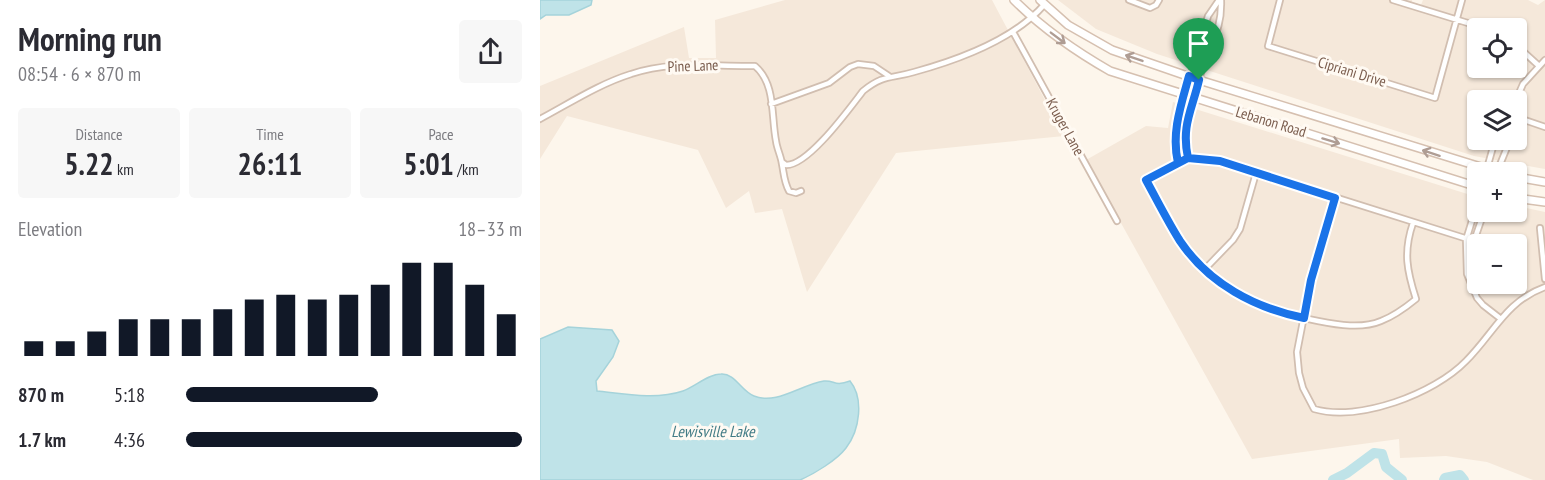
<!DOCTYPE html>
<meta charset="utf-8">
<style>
:root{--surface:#fff;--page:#f7f7f7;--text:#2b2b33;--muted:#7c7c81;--accent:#111827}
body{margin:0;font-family:"PT Sans Narrow",sans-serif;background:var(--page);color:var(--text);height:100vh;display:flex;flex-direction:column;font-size:22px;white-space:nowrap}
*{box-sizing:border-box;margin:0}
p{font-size:20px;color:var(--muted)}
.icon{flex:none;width:33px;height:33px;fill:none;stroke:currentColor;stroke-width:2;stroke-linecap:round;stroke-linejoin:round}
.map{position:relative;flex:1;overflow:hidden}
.panel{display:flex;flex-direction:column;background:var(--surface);width:540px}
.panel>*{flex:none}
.controls{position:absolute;left:927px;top:18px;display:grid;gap:12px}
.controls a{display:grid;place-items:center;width:60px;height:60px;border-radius:6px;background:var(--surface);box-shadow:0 2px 4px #0004;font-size:30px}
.pin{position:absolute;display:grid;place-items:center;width:51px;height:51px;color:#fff;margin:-62px -26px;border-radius:50% 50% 50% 0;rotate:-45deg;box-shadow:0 0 6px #0007}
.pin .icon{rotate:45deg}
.round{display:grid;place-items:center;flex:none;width:63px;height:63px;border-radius:6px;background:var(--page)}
.summary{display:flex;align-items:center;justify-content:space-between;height:102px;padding:0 18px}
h1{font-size:33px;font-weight:800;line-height:45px}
.metrics{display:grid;grid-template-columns:repeat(3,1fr);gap:9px;height:102px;padding:6px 18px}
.metrics div{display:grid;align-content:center;border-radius:6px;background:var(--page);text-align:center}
.metrics b{font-size:30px;font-weight:800}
.metrics small{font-size:16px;font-weight:400}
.metrics p{font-size:16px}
.chart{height:168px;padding:12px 18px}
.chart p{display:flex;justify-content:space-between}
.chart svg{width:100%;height:108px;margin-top:6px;stroke:var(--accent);stroke-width:6}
ul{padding:0 18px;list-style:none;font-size:20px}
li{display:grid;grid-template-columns:96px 72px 1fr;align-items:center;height:45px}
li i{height:15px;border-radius:8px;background:var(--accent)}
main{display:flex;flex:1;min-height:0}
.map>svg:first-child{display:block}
.residential{fill:#f5e8da;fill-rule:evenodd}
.water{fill:#bfe3e8;stroke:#a5d3da;stroke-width:1.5}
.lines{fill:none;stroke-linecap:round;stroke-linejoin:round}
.river{stroke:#bfe3e8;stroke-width:10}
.minor-casing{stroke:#d1beb0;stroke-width:8}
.secondary-casing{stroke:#d6c0b0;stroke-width:10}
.minor{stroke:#fff;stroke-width:4.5}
.secondary{stroke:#fff;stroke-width:7}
.oneway{stroke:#af9d94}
.route-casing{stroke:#fff;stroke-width:12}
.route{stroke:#1a73e8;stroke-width:8}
.labels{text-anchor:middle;stroke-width:6;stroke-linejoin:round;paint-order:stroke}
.street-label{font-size:15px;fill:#7a5c4d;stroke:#fffaf3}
.water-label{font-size:16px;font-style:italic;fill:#437c86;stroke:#fffaf3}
</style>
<main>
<section class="panel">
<div class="summary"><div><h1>Morning run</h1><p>08:54 · 6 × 870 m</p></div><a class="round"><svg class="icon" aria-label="share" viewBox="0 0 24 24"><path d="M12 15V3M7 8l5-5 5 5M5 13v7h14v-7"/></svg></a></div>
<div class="metrics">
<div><p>Distance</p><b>5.22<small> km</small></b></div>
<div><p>Time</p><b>26:11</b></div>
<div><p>Pace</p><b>5:01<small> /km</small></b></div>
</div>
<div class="chart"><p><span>Elevation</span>18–33 m</p>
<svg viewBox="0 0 160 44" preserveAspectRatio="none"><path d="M5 44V38M15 44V38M25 44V34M35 44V29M45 44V29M55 44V29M65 44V25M75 44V21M85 44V19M95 44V21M105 44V19M115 44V15M125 44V6M135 44V6M145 44V15M155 44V27"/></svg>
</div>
<ul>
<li><b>870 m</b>5:18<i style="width:57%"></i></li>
<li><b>1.7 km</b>4:36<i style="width:100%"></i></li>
</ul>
</section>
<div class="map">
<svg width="1005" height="480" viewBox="0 0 1005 480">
<rect width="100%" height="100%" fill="#fdf6ec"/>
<path class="residential" d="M245,0H452L524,136L356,153L267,292L242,209L215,213L209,191L186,208L158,150L27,116L0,159V86L144,27L149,58H176L175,20Z
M518,0H872V2L881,5L883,0H988L998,5L1005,0V169L934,156L617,54L556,29ZM938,28H976V68H938ZM938,100H976V140H938Z
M633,102L937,197L938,212H976L977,206L1005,212V480H993L947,462L906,456L860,458L859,439L712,459L546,160L606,126L628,128ZM938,244H976V284H938Z"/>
<path class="water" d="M0,0H52L51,5L29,15H6L0,19Z
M28,327L72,330L79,341L73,357L56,381L57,391C85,394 116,400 143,391C155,387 168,374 181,374C195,373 201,391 214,396C237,405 260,385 284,381C295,380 294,387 310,381C324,398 320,430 306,448C297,460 274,474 260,480H0V339Z"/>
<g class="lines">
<path class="river" d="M793,480L807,473L834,453L842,454L846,467L862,480
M904,480L905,478L920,475L924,480"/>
<defs>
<path id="minor" d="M589,0L610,8L616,5L619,0
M740,0L728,46L895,98L922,0
M853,0L944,28
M473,32L577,221
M976,45L998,65
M976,100L983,84L1005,60
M231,104L289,83L310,67L318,64L334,66L349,76
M976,117L1005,127
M0,119C30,103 59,84 91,74C131,60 174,67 215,66C236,84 231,116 236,141C237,149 241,156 242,164C244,174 244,182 249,191L256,193L261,191
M648,158C643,133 648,122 655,99C658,87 660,74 664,62C673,38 682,28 681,0
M242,162L246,165C268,166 309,109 323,91C344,74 351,79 374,72C418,60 474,39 504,5
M638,163L635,138L637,121L668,16L679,0
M946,172L955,140
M957,172L970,140
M795,198L771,280L757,352L759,373L763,388L774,409C819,422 894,394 926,361C954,333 966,301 1005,287
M938,201L926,240L927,274L937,298L943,305L961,319
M873,223C863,252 867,271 876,299C865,308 854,316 841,321C822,329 798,325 778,321C730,312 691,297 657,262C635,239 621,207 606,180L648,158L680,161L934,241
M1000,228L1005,279
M927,250L934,241L944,212
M665,269L693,240L700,229L716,173"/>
<path id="secondary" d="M474,0C503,29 535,51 570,71L938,187
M500,0L528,25L572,50L659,80L957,172
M976,177L1005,182
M976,198L1005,202"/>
</defs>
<use href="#minor" class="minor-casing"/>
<use href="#secondary" class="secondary-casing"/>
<use href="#minor" class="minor"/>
<use href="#secondary" class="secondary"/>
</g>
<defs><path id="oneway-shaft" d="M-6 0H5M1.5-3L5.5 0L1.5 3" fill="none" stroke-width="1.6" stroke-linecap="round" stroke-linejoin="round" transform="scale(1.5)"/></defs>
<g class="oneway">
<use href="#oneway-shaft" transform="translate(518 38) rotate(37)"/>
<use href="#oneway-shaft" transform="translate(594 58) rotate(-161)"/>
<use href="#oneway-shaft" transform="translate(791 141) rotate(17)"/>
<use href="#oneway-shaft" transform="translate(891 153) rotate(-162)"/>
</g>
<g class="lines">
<defs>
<path id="route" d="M659,80C652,110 641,126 648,158L606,180C617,200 628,222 640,241C669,284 715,308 764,318L771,280L795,198L680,161L648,158L638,163C631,133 641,105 649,76L659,80"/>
</defs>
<use href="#route" class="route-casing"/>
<use href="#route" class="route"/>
</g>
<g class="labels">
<g class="street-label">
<text transform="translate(153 66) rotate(-2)" y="5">Pine Lane</text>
<text transform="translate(812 72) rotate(17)" y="5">Cipriani Drive</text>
<text transform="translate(731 122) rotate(17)" y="5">Lebanon Road</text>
<text transform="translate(525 127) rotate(61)" y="5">Kruger Lane</text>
</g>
<g class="water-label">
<text x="173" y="437">Lewisville Lake</text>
</g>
</g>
</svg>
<div class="controls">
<a><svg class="icon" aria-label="locate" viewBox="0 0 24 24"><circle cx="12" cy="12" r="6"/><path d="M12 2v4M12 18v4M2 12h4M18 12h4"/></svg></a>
<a><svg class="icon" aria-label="layers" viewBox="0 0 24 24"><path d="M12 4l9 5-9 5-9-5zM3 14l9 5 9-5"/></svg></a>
<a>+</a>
<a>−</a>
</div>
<div class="pin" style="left:659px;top:80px;background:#1e9e55"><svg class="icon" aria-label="arrive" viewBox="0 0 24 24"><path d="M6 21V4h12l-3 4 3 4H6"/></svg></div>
</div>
</main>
